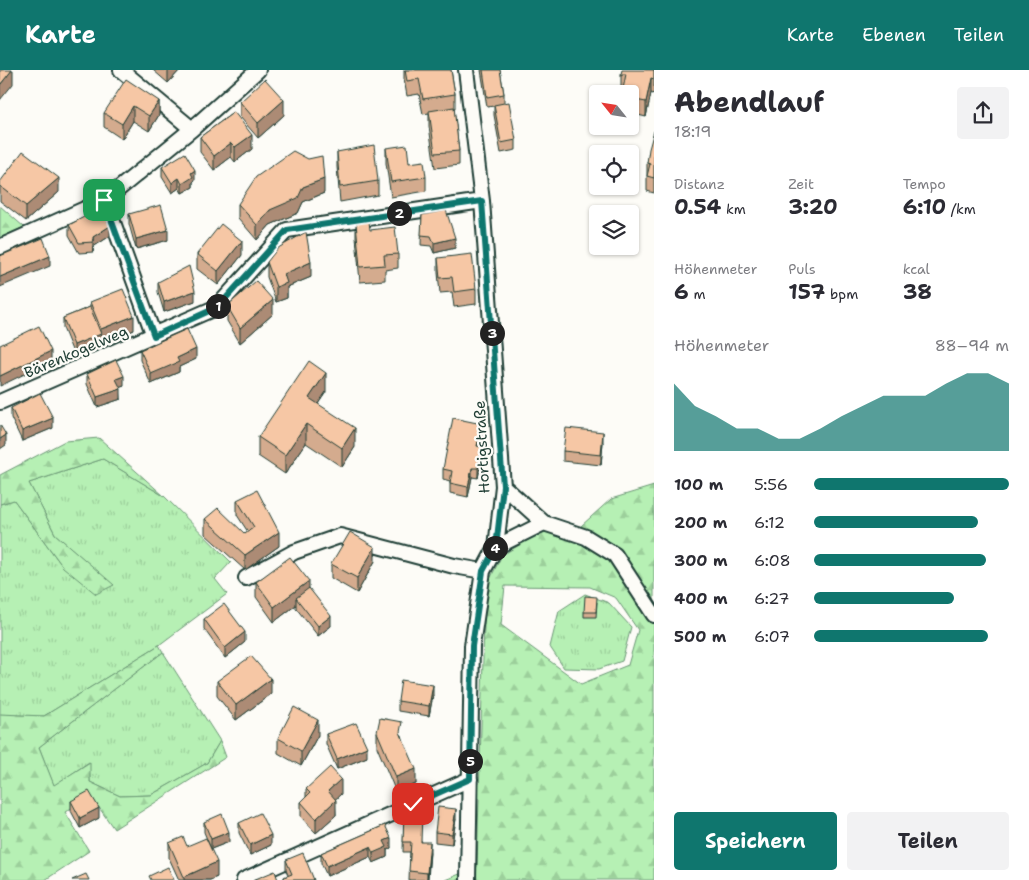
<!DOCTYPE html>
<html lang="de">
<meta charset="utf-8">
<style>
:root{--surface:#fff;--page:#f2f2f3;--text:#2b2b33;--muted:#7c7c81;--accent:#0f766e}
body{margin:0;font-family:"Shantell Sans",sans-serif;background:var(--page);color:var(--text);height:100vh;display:flex;flex-direction:column;font-size:19px;white-space:nowrap}
*{box-sizing:border-box;margin:0}
p{font-size:16px;color:var(--muted)}
.icon{flex:none;width:28px;height:28px;fill:none;stroke:currentColor;stroke-width:2;stroke-linecap:round;stroke-linejoin:round}
.map{position:relative;flex:1;overflow:hidden}
.drawer{display:flex;flex-direction:column;background:var(--surface);width:375px}
.drawer>*{flex:none}
.needle{width:32px;rotate:300deg}
.buttons{position:absolute;left:589px;top:15px;display:grid;gap:10px}
.buttons a{display:grid;place-items:center;width:50px;height:50px;border-radius:5px;background:var(--surface);box-shadow:0 1px 4px #0004;font-size:25px}
.pin{position:absolute;display:grid;place-items:center;width:42px;height:42px;color:#fff;margin:-21px;border-radius:10px;box-shadow:0 2px 8px #0006}
.km{position:absolute;width:25px;height:25px;margin:-12px;border-radius:50%;background:#222;color:#fff;font-size:14px;line-height:25px;text-align:center}
.round{display:grid;place-items:center;flex:none;width:52px;height:52px;border-radius:5px;background:var(--page)}
.summary{display:flex;align-items:center;justify-content:space-between;height:85px;padding:0 20px}
h1{font-size:28px;font-weight:700;line-height:38px}
.figures{display:grid;grid-template-columns:repeat(3,1fr);gap:8px;height:85px;padding:5px 20px}
.figures div{display:grid;align-content:center}
.figures b{font-size:21px;font-weight:700}
.figures small{font-size:14px;font-weight:400}
.figures p{font-size:14px}
.chart{height:140px;padding:10px 20px}
.chart p{display:flex;justify-content:space-between}
.chart svg{width:100%;height:90px;margin-top:5px;fill:var(--accent);opacity:.7}
.cta{display:flex;gap:10px;margin-top:auto;padding:10px 20px}
.cta a{flex:1;height:58px;border-radius:5px;background:var(--accent);color:#fff;font-size:20px;font-weight:700;line-height:58px;text-align:center}
.cta a+a{background:var(--page);color:var(--text)}
ul{padding:0 20px;list-style:none;font-size:16px}
li{display:grid;grid-template-columns:80px 60px 1fr;align-items:center;height:38px}
li i{height:12px;border-radius:6px;background:var(--accent)}
header{display:flex;align-items:center;gap:30px;box-sizing:border-box;height:70px;padding:0 25px;background:var(--accent);color:#fff}
header strong{font-size:24px}
nav{display:flex;gap:28px;margin-inline-start:auto;font-size:18px}
main{display:flex;flex:1;min-height:0}
.map>svg:first-child{display:block}
.grass{fill:url(#grass-tufts);stroke:#6a9674}
.forest{fill:url(#forest-firs);stroke:#6a9674;fill-rule:evenodd}
.lines{fill:none;stroke-linecap:round;stroke-linejoin:round}
.street-casing{stroke:#1f3d34;stroke-width:18}
.street{stroke:#fdfcf7;stroke-width:14}
.wall{fill:#d4ab8e;stroke:#1f3d34}
.shaded-wall{fill:#ac8b74;stroke:#1f3d34}
.building{fill:#f6c7a5;stroke:#1f3d34}
.route-casing{stroke:#fff;stroke-width:10}
.route{stroke:#0f766e;stroke-width:6}
.labels{text-anchor:middle;stroke-width:4.5;stroke-linejoin:round;paint-order:stroke}
.street-label{font-size:15px;fill:#1f3d34;stroke:#fdfcf7}
</style>
<header>
<strong>Karte</strong>
<nav><a>Karte</a><a>Ebenen</a><a>Teilen</a></nav>
</header>
<main>
<div class="map">
<svg width="654" height="810" viewBox="0 0 654 810">
<defs>
<pattern id="grass-tufts" width="24" height="20" patternUnits="userSpaceOnUse" patternTransform="scale(1.25)"><rect width="24" height="20" fill="#b6f0b4"/><path d="M3 7l-1-3M5 7V3M7 7l1-3M15 17l-1-3M17 17v-4M19 17l1-3" fill="none" stroke="#9ccf9b"/></pattern>
<pattern id="forest-firs" width="22" height="20" patternUnits="userSpaceOnUse" patternTransform="scale(1.25)"><rect width="22" height="20" fill="#b6f0b4"/><path d="M5 1l3.5 6h-7zM16 11l3.5 6h-7z" fill="#9ccf9b"/></pattern>
</defs>
<rect width="100%" height="100%" fill="#fdfcf7"/>
<filter id="ink" filterUnits="userSpaceOnUse"><feTurbulence type="fractalNoise" baseFrequency=".02" numOctaves="2"/><feDisplacementMap in="SourceGraphic" scale="10" xChannelSelector="R" yChannelSelector="G"/><feConvolveMatrix kernelMatrix="1 2 1 2 8 2 1 2 1" color-interpolation-filters="sRGB"/></filter>
<g filter="url(#ink)">
<path class="grass" d="M103,389L164,426L231,492L215,509L227,524L159,575L44,646L1,645L0,644V434L14,430L63,497L113,515L55,464L29,413Z
M585,524L609,533L631,557L622,591L599,599L564,598L550,577L559,541Z
M163,582L220,671L207,693L151,725L120,726L90,712L89,692L54,716L39,677Z"/>
<path class="forest" d="M0,136L24,157L0,168Z
M99,368L164,426L103,389L29,413L55,464L114,515L96,524L63,497L14,430L0,434V405L65,371Z
M654,416V810H445L477,797L485,519L502,485L542,462L571,465L611,429ZM505,516L590,517L616,528L638,560L628,595L581,614L501,555Z
M159,575L163,582L39,677L54,715L90,692V712L120,726L151,725L207,693L220,671L226,687L114,759L91,726L65,742L89,781L45,810H0V644L44,646Z"/>
<g class="lines">
<defs>
<path id="street" d="M121,0L192,59
M466,0L482,131L503,416L496,477L483,501L472,576L468,810
M105,130L154,266
M0,177L105,130L192,59L258,0
M0,332L217,237L287,160L482,131
M503,416L544,453L586,467L615,485L654,545
M496,477L544,453
M246,508L294,482L340,466L454,496L483,501
M244,810L470,709"/>
</defs>
<use href="#street" class="street-casing"/>
<use href="#street" class="street"/>
</g>
<path class="wall" d="M153,0H180L168,13Z
M404,0H451L455,24V38L454,39L459,81V95L435,98L429,56V43L423,44L419,24L407,26L404,9Z
M481,0H500L504,24V33L516,70V80L501,83L494,45V36L487,37Z
M654,0V24L651,23L646,47L630,43V24L623,19L621,18V4Z
M159,31V45L149,61L133,51L122,69L104,57V43Z
M240,32L284,45L258,68L240,47Z
M234,42L252,79L235,92L231,87L214,100L200,82V67Z
M654,61V123L647,121V93Z
M386,78L409,93L426,107V121L391,127L386,93Z
M337,82L378,111V125L340,132L337,97Z
M162,97L195,110L193,112V117L182,123L179,118L172,123L162,107Z
M0,112L59,122L26,151L0,131Z
M324,123L303,132L298,143L270,155L257,170L238,148V134Z
M129,144L168,170L136,179L129,154Z
M422,145L455,178L434,183L431,176L421,175Z
M356,153L370,160L398,184V198L385,200V210L360,212L356,167Z
M69,155L110,166L93,177V182L79,183L69,165Z
M197,184L242,185L218,215L197,199Z
M438,188L476,219V234L454,237L452,222L440,223L438,203Z
M267,192L311,207L287,217V228L276,232L267,207Z
M158,212L195,231L164,242L158,222Z
M90,232L134,260L74,285L63,258V248L90,237Z
M227,236L273,244L240,273L227,251Z
M140,280L196,289L179,297V302L151,314L140,290Z
M87,304L124,316L120,317L121,329L97,337L87,314Z
M326,322L318,334L355,377L342,397L306,373L285,404L258,386V367Z
M11,338L53,358L22,371L11,348Z
M482,364L479,376L482,387L478,408L472,407L468,427L450,423V411L443,409V399Z
M603,372L601,395L563,391V381Z
M237,430L279,476L245,500L205,464V449L245,464L248,462L237,445Z
M375,491L357,523L331,508V494Z
M256,512L309,518L331,556L318,566L296,538V535L274,552L256,527Z
M597,532L596,547H584V542Z
M204,549L245,572L225,588L204,559Z
M217,611L271,624L236,650L217,626Z
M433,625L429,646L398,641V631Z
M377,662L402,665L416,714L396,722L377,677Z
M326,664L367,687L337,699L326,674Z
M318,665L301,696L278,683V668Z
M306,719L341,724L335,729L336,745L316,763L301,747V732L306,727Z
M71,731L99,748L80,758L71,741Z
M404,741L422,772L430,782L428,810H409L410,782H403Z
M456,749L452,774L435,772V762Z
M204,752L229,772L211,779L204,762Z
M239,753L271,775L250,785L239,763Z
M385,755L391,778L387,780V787L373,793L370,787L327,806L321,793V783Z
M169,773L187,776L217,807L210,810H179L169,788Z
M286,790L314,810H284V807L288,805L286,800Z"/>
<path class="shaded-wall" d="M12,0H13V14L0,30V15Z
M168,0H180L168,13Z
M651,8V23L646,47V32Z
M284,30V45L258,68V53Z
M159,31V45L149,61V46Z
M133,36V51L122,69V54Z
M252,65V79L235,92V77Z
M231,73V87L214,100V86Z
M195,100V110L193,112V117L182,123V114L191,103Z
M59,108V122L26,151V136Z
M179,108V118L172,123V113Z
M324,109V123L303,132L298,143L270,155L257,170V155L270,140L303,117Z
M110,156V166L93,177V182V167Z
M168,160V170L136,179V169Z
M455,168V178L434,183V173Z
M242,171V185L218,215V201Z
M50,186V196L0,217V207Z
M311,192V207L287,217V228L276,232V217L284,204Z
M195,221V231L164,242V232Z
M273,230V244L240,273V258Z
M134,246V260L74,285V275L101,264V259Z
M196,279V289L179,297V302L151,314V304L177,288Z
M51,281V291L0,316V306Z
M326,303V322L309,347V328Z
M124,306V316L116,319V309Z
M121,319V329L97,337V327Z
M53,348V358L22,371V361Z
M306,354V373L285,404V385Z
M482,354V364L477,386V376Z
M355,358V377L342,397V378Z
M603,362V372L601,395V385Z
M6,365V375L0,379V369Z
M482,377V387L478,408V398Z
M472,398V407L468,427V417Z
M279,462V476L245,500V485Z
M375,477V491L357,523V508Z
M309,511V526L296,528V535L274,552V537Z
M331,546V556L318,566V556Z
M245,562V572L225,588V578Z
M271,609V624L236,650V635Z
M433,615V625L429,646V636Z
M318,650V665L301,696V681Z
M367,677V687L337,699V689Z
M416,699V714L396,722V707Z
M341,709V724L328,736V721Z
M336,730V745L316,763V749Z
M99,738V748L80,758V748Z
M456,739V749L452,774V764Z
M229,762V772L211,779V769Z
M271,765V775L250,785V775Z
M391,768V778L387,780V787L373,793V783L384,771Z
M430,772V782L427,810V803Z
M370,777V787L327,806V796Z
M217,792V807L210,810H184V807Z"/>
<path class="building" d="M0,0H12L0,15Z
M405,0H451L455,24L423,29L419,9L407,11Z
M483,0H500L504,24L487,27Z
M622,0H654V9L651,8L646,32L630,29V24H622L626,4H621Z
M126,9L159,31L149,46L133,36L122,54L104,43Z
M265,9L284,30L258,53L240,32Z
M509,32L516,70L501,73L494,35Z
M454,37L459,81L435,83L429,41Z
M234,42L252,65L235,77L231,73L214,86L200,67Z
M654,61V108L647,106L650,94L647,93L649,79Z
M374,75L378,111L340,117L337,82Z
M407,75L409,93L424,91L426,107L391,112L386,78Z
M23,81L59,108L26,136L0,116V112Z
M293,81L308,89L322,86L324,109L303,117L298,128L270,140L257,155L238,134L256,107Z
M185,83L195,100L191,103L193,107L182,114L179,108L172,113L162,97Z
M161,135L168,160L136,169L129,144Z
M101,138L110,156L93,167V172L79,173L69,155Z
M446,140L455,168L434,173L431,166L421,165L422,145Z
M369,151L370,160L395,157L398,184L384,185L385,195L360,197L356,153Z
M221,154L242,171L218,201L197,184Z
M306,162L311,192L284,204L287,213L276,217L267,192L278,178Z
M43,168L50,186L0,207V186Z
M472,184L476,219L454,222L452,207L440,208L438,188Z
M189,196L195,221L164,232L158,212Z
M256,211L273,230L240,258L227,236Z
M123,219L134,246L101,259L90,232Z
M90,237L101,264L74,275L63,248Z
M39,256L51,281L0,306V275Z
M187,259L196,279L177,288L179,292L151,304L140,280Z
M116,290L124,306L116,309L121,319L97,327L87,304Z
M309,291L326,303L309,328L355,358L342,378L306,354L285,385L258,367Z
M40,323L53,348L22,361L11,338Z
M453,348L482,354L477,376L482,377L478,398H472L468,417L450,413L452,401L443,399Z
M0,355L6,365L0,369Z
M566,358L603,362L601,385L563,381Z
M257,420L279,462L245,485L205,449L218,438L245,464L254,457L237,430Z
M350,462L375,477L357,508L331,494Z
M290,487L309,511L274,537L256,512Z
M309,518L331,546L318,556L296,528Z
M585,526L597,527L596,542H584Z
M224,534L245,562L225,578L204,549Z
M251,586L271,609L236,635L217,611Z
M401,610L433,615L429,636L398,631Z
M294,637L318,650L301,681L278,668Z
M380,648L402,652L400,662L416,699L396,707L377,662Z
M356,653L367,677L337,689L326,664Z
M330,697L341,709L328,721L336,730L316,749L301,732L310,723L306,719Z
M89,721L99,738L80,748L71,731Z
M438,737L456,739L452,764L435,762Z
M404,741L422,742L421,772H430L427,803L409,801L411,772H403Z
M260,743L271,765L250,775L239,753Z
M222,744L229,762L211,769L204,752Z
M385,755L391,768L384,771L387,777L373,783L370,777L327,796L321,783Z
M183,767L187,776L206,768L217,792L184,807L169,773Z
M303,783L314,810H285L284,807L292,804L286,790Z
M168,797L174,810H151L149,806Z
M275,801L278,810H253Z
M86,804L89,810H72Z"/>
</g>
<g class="lines" filter="url(#ink)">
<defs>
<path id="route" d="M104,130L154,266L218,237L287,160L482,131L503,416L496,477L483,501L472,576L470,709L413,734"/>
</defs>
<use href="#route" class="route-casing"/>
<use href="#route" class="route"/>
</g>
<g class="labels">
<g class="street-label">
<text transform="translate(76 282) rotate(-23)" y="5">Bärenkogelweg</text>
<text transform="translate(482 377) rotate(-93)" y="5">Hortigstraße</text>
</g>
</g>
</svg>
<div class="buttons">
<a><svg class="needle" viewBox="-14 -14 28 28"><path d="M0-13l5 13h-10z" fill="#e53935"/><path d="M0 13l5-13h-10z" fill="#7c7c81"/></svg></a>
<a><svg class="icon" aria-label="locate" viewBox="0 0 24 24"><circle cx="12" cy="12" r="6"/><path d="M12 2v4M12 18v4M2 12h4M18 12h4"/></svg></a>
<a><svg class="icon" aria-label="layers" viewBox="0 0 24 24"><path d="M12 4l9 5-9 5-9-5zM3 14l9 5 9-5"/></svg></a>
</div>
<div class="pin" style="left:104px;top:130px;background:#1e9e55"><svg class="icon" aria-label="arrive" viewBox="0 0 24 24"><path d="M6 21V4h12l-3 4 3 4H6"/></svg></div>
<div class="pin" style="left:413px;top:734px;background:#d93025"><svg class="icon" aria-label="check" viewBox="0 0 24 24"><path d="M5 12l5 5 9-10"/></svg></div>
<b class="km" style="left:218px;top:236px">1</b>
<b class="km" style="left:399px;top:143px">2</b>
<b class="km" style="left:492px;top:263px">3</b>
<b class="km" style="left:495px;top:478px">4</b>
<b class="km" style="left:470px;top:691px">5</b>
</div>
<section class="drawer">
<div class="summary"><div><h1>Abendlauf</h1><p>18:19</p></div><a class="round"><svg class="icon" aria-label="share" viewBox="0 0 24 24"><path d="M12 15V3M7 8l5-5 5 5M5 13v7h14v-7"/></svg></a></div>
<div class="figures">
<div><p>Distanz</p><b>0.54<small> km</small></b></div>
<div><p>Zeit</p><b>3:20</b></div>
<div><p>Tempo</p><b>6:10<small> /km</small></b></div>
</div>
<div class="figures">
<div><p>Höhenmeter</p><b>6<small> m</small></b></div>
<div><p>Puls</p><b>157<small> bpm</small></b></div>
<div><p>kcal</p><b>38</b></div>
</div>
<div class="chart"><p><span>Höhenmeter</span>88–94 m</p>
<svg viewBox="0 0 160 44" preserveAspectRatio="none"><path d="M0 44V11L10 22L20 27L30 33L40 33L50 38L60 38L70 33L80 27L90 22L100 17L110 17L120 17L130 11L140 6L150 6L160 11V44z"/></svg>
</div>
<ul>
<li><b>100 m</b>5:56<i style="width:100%"></i></li>
<li><b>200 m</b>6:12<i style="width:84%"></i></li>
<li><b>300 m</b>6:08<i style="width:88%"></i></li>
<li><b>400 m</b>6:27<i style="width:72%"></i></li>
<li><b>500 m</b>6:07<i style="width:89%"></i></li>
</ul>
<div class="cta"><a>Speichern</a><a>Teilen</a></div>
</section>
</main>
